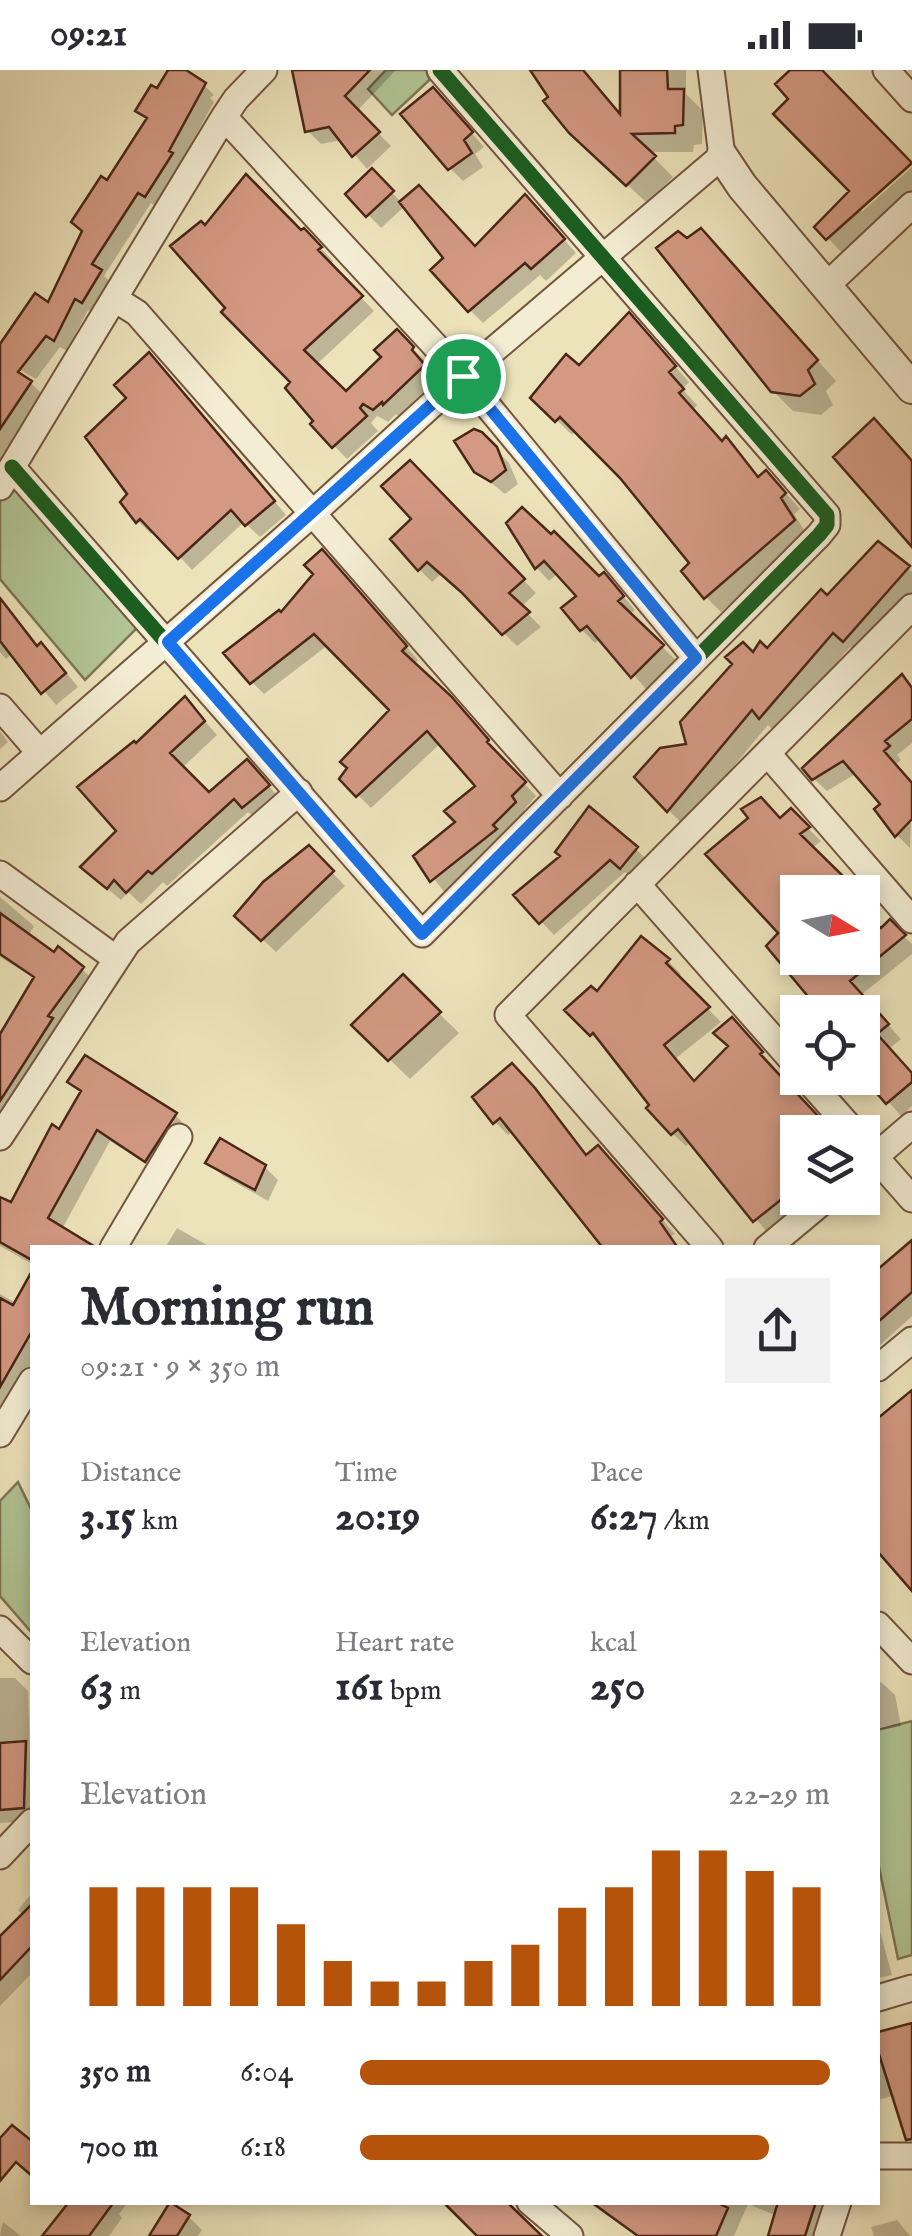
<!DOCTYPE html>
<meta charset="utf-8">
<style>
:root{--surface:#fff;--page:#f2f2f3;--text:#2b2b33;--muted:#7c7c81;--accent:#b45309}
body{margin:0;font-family:"IM FELL English",serif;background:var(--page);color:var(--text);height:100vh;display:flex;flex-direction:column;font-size:38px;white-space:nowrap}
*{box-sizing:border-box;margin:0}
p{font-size:32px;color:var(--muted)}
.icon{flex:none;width:55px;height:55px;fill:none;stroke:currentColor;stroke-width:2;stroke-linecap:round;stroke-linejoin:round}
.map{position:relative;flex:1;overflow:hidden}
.sheet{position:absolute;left:30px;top:1175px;width:850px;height:960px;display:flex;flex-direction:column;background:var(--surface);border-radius:0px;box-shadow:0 5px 15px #0003}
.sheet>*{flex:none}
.needle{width:65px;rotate:100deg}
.fabs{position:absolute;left:780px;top:805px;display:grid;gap:20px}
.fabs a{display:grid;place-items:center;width:100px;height:100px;border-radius:0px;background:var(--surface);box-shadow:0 5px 15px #0003;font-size:50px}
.pin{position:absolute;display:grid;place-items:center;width:85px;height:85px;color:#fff;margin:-42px;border:5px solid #fff;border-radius:50%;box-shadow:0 2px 10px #0007}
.round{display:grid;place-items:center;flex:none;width:105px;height:105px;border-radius:0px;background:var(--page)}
.overview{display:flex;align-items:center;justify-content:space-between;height:170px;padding:0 50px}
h1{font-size:55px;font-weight:800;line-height:75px}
.metrics{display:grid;grid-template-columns:repeat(3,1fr);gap:15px;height:170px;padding:10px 50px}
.metrics div{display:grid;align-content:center}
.metrics b{font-size:42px;font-weight:800}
.metrics small{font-size:28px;font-weight:400}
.metrics p{font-size:28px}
.chart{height:280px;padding:20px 50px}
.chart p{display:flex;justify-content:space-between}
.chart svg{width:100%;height:180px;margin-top:10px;stroke:var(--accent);stroke-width:6}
ul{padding:0 50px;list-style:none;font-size:32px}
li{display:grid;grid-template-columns:160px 120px 1fr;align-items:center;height:75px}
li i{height:25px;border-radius:12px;background:var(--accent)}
.status{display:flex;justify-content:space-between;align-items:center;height:70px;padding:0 50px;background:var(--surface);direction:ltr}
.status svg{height:28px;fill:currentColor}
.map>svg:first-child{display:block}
.green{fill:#b2c595;stroke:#7e7656;stroke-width:2.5}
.shadow{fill:#0003}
.building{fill:#d39983;stroke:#4a2616;stroke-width:2.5}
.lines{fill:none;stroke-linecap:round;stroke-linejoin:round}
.minor-casing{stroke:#73553f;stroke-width:29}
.tertiary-casing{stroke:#73553f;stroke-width:34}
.minor{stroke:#f3edd3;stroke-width:25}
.tertiary{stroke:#f3edd3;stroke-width:30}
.cycleway-casing{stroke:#f3edd3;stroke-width:21}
.cycleway{stroke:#1b5e20;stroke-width:15}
.route-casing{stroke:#fff;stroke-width:20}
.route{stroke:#1a73e8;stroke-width:12}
</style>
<div class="status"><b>09:21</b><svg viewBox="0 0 49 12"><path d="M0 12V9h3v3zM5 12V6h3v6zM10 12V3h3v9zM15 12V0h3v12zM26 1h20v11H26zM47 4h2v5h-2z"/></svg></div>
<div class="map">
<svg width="912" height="2166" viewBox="0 0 912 2166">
<rect width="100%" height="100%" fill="#ede3bb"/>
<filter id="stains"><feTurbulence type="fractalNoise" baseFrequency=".002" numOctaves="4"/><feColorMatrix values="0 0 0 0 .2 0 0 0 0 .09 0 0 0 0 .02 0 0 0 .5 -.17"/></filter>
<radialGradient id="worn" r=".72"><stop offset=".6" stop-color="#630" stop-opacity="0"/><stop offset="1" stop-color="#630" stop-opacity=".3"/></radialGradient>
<path class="green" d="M386,0H438L439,1L392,45L368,19Z
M10,414L139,556L85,610L0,509V431Z
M18,1412L32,1441V1563L0,1526V1431Z
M912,1651V1885L898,1889L878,1792V1660Z"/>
<path class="shadow" d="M171,0H181L202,13L214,25L210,28L214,32L180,94L184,98L158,138L151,133L104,206L113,214L95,244L88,240L67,281L60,277L36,309L10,294L0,284V278L49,236L107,114L149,51L138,41L157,22Z
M308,0H396L357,41L391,76L367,99L342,70L321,74L307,60Z
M533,0H585L623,47V0H686V24L703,41L702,74L694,75L693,82H648L673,107L647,133L592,82Z
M793,0H819L862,142L912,97V131L847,188L817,157L852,121L791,30Z
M446,33L484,77L475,84L483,97L463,111L450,98Z
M372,102L402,133L475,179L538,140L576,183L546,211L540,205L483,253L470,240L446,188L405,136L381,158L348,124Z
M205,159L301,164L317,174L333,191L330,195L374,241L316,295L346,325L384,287L397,262L426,292L423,294L436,310L398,346L396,344L388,352L377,346L371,353L378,361L347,389L313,354L316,351L293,312L228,238Z
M687,172L720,181L836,311L826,321L833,335L821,345L793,341L772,320Z
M644,261L689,312L682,319L697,335L693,340L723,374L726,370L741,385L760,408L781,418L800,439L794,444L808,466L721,542L706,527L692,493L622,407L576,360L572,365L534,328Z
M162,298L286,445L260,467L244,452L192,500L155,461L151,464L138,451L130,425Z
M0,306L30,312L43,325L6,382L14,390L0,411Z
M481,364L509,393L518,414L505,424L476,401Z
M410,393L536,523L521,537L541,557L517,576L442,503L432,512L419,499Z
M509,453L617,519L635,540L629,545L676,590L646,619L601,568L595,573L582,560L565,538L580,526L558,503L549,511L537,498Z
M334,495L418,590L413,595L463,642L500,684L498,686L536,726L524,740L527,746L508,773L445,823L416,786L459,752L479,717L441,673L371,738L342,709L393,640L328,575L264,624L252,612L281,545Z
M908,498L912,502V526L860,586L850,577L776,663L768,655L684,756L637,707L690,676L735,594L767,582L828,529Z
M0,529L39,578L41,575L54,588L78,617L56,635L13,583L6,589L0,582Z
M902,608L912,618V673L897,685L901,690L895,695L912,715L910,778L897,765L883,734L857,703L827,721L813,708Z
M198,643L217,665L182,698L209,725L260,706L281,730L257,750L248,742L167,816L163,812L141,834L128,822L121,830L97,810L119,761L80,717Z
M0,661L8,672L0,679Z
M791,742L821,771L811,779L855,822H798V888H862L890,853L912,874V884L861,925L901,969L889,979L912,1005V1036L901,1046L871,1012L862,942H835L827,933L781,863V750Z
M309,778L345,816L276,882L237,845Z
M636,779L649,792L635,810L625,802L554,865L517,826Z
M0,827L34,856L28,867L55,886L82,899L95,912L0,1066V969L36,909L0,887Z
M668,891L681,904L677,908L721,952L675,989L695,1014L745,963L774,997L772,999L830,1062H798V1128H805L802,1131L804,1134L768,1163L691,1072L686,1076L672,1063L604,977L568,941Z
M403,908L459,963L410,1009L354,955Z
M512,997L548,1034L588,1087L611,1092L675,1164L671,1166L679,1178H606L513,1061L508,1065L495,1052Z
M70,1011L175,1045L188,1058L159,1102L110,1071L62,1159L32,1178V1194L0,1176V1137L12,1136L83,1024Z
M208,1092L265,1097L278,1110L268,1131L222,1105Z
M177,1158L207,1175L209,1178H165Z
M912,1174V1246L878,1277V1202Z
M0,1224L32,1242V1293L2,1346L0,1362Z
M912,1324V1517L878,1478V1352Z
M0,1608H15L28,1621L32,1751L0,1753Z
M881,1612L895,1625L901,1656L878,1660V1613Z
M32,1823V1903L0,1936V1871L24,1846L18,1840Z
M878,1854L892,1905L878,1908Z
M912,1957V2058L895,2025L878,2030V1965Z
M65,2132H128L119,2144L122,2148L109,2166H84Z
M612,2132H832L822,2166H771L777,2146L748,2134L734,2166H636L606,2140Z
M189,2147L202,2160L198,2166H153Z
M897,2150L910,2166H874L871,2157Z
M3,2152L21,2166H0Z"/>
<path class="building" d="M168,0H186L206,13L169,81L173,83L145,127L138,123L92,194L102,200L82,233L75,229L54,271L46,266L18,302L32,311L0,359V274L35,223L48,232L82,161L71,152L101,106L107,110L147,48L135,41L151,15L157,18Z
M292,0H370L345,26L380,62L352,87L329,57L305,62Z
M530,0H583L620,44V0H667L668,19H684L683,55L675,56V63L632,64L656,86L626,116L569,63L543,31L548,27Z
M790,0H822L912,93L826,170L814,157L849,121L773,44L788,29L775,14Z
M433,17L473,62L464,70L472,83L448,100L400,44Z
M372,98L394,121L366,147L345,124Z
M246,104L301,160L304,158L322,177L318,180L363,226L304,280L346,321L381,287L374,280L397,259L414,277L412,280L425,295L383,335L382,332L373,340L363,334L360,338L367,346L332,378L310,354L313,351L285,318L290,312L221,242L225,238L170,176L201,151L205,155Z
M419,115L475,176L525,124L565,169L531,199L525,193L468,242L430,200L443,188L399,132Z
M701,158L818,290L808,300L815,314L800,326L771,322L656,178L678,161L687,168Z
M629,242L676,296L669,302L684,319L679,323L722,371L726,366L758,407L766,400L786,423L781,428L795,450L704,529L681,501L689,493L620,408L560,347L555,352L530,328L566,284L579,295Z
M149,282L275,431L245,456L231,440L178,489L140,449L136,453L120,432L127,424L85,367L126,328L114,315Z
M874,348L912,391V477L833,387Z
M474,359L482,362L497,377L506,400L491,412L474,402L454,371Z
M410,390L525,509L509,523L530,542L502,565L461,522L427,492L418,501L390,469L411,449L381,416Z
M522,437L551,464L554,461L599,506L604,502L624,526L618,531L664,575L631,608L587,556L580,561L561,538L576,526L544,491L535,499L506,453Z
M878,471L910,496L843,572L833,563L759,649L752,640L667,742L634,707L660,678L686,674L680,652L732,594L725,587L743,572L753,582L760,571L767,578L821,519L827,525Z
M322,479L407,576L402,581L451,626L489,670L487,672L526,712L512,726L516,732L493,755L497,759L430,812L413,786L455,752L444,741L475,716L427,661L356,727L339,709L347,698L340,692L389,640L314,564L250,614L223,583L279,540L281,542L313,504L304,495Z
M0,528L37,576L41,572L66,603L41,624L0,571Z
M902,604L912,618V649L885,671L890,676L884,681L912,713V749L895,767L874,739L880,734L843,691L812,710L802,698Z
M185,626L205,651L170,683L209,722L247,689L270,715L242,738L234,729L152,804L148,801L126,823L114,810L107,819L80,797L116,761L77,717L134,671L136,673Z
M761,727L780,748L791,738L810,757L800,764L844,807L830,822H798V888H862V842L881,858L890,849L906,865L850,911L889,954L877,964L912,1003V1012L886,1034L862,1006V942H821L766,876L778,863L705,784L748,748L741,739Z
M589,736L638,777L620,799L610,790L539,854L513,825L560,786L555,782Z
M309,775L334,801L261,871L234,846L263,812Z
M0,843L54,882L58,876L84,897L48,946L53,948L0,1031V964L34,907L0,884Z
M641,866L670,889L666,893L710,937L664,975L694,1011L728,976L713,963L732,947L763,982L760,984L833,1062H798V1116L753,1152L678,1059L671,1065L646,1038L649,1035L593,963L590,966L564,940L591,916L597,921Z
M403,904L441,942L388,991L351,955Z
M85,985L177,1043L145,1092L97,1060L48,1148L97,1178H32V1190L0,1172V1127L11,1132L52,1054L59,1059L81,1021L67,1012Z
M512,993L535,1018L586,1085L598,1075L663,1149L660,1152L678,1178H603L500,1048L493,1054L472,1027Z
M220,1068L266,1095L255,1120L205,1093Z
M912,1170V1222L878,1252V1199Z
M32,1201V1261L0,1317V1228L13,1235Z
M912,1320V1521L878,1482V1348Z
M26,1671L24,1738L0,1740V1673Z
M32,1834V1876L0,1910V1866Z
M912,1953V2069L906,2070L878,1981V1962Z
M12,2055L32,2071V2106L16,2092L0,2111V2068Z
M69,2132H114L89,2166H42Z
M170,2132L190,2145L177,2166H149Z
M443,2132H507L542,2166H477Z
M591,2132H716L728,2138L716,2166H638Z
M778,2132H816L805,2166H768Z"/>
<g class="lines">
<defs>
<path id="minor" d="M886,0L912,29
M224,47L463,306L696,588
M826,216L912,135
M115,229L137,243L560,726
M12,397L422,864L819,465L827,455V445L440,0
M0,417L224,47L236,29L264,0
M0,637L40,683
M768,684L912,850
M0,718L313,443L463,306L722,86L711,0
M0,804L115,888
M637,814L798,997
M806,1008L854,1062
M0,1067L128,872L299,722
M862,1072L912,1129
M863,1097L912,1055
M113,1178L179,1067
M710,1178L508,945L912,537
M767,1178L827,1128
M878,1298L912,1270
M0,1364L32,1311
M878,1555L912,1591
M0,1559L32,1591
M0,1786L32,1752
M878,1928L912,1918
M878,2086H912
M530,2132L570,2166
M827,2166L838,2132"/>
<path id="tertiary" d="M722,86L742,116L912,318"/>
</defs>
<use href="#minor" class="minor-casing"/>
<use href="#tertiary" class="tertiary-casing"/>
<use href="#minor" class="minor"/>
<use href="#tertiary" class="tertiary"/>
<defs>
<path id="cycleway" d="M12,397L422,864L819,465L827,455V445L440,0"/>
</defs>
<use href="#cycleway" class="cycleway-casing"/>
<use href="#cycleway" class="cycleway"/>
</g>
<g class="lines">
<defs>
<path id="route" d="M463,306L696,588L422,864L168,572Z"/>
</defs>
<use href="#route" class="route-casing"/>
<use href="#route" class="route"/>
</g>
<rect width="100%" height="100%" filter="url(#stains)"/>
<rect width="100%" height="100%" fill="url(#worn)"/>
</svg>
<div class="fabs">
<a><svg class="needle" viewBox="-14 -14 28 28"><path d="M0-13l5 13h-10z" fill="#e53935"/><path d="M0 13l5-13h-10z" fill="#7c7c81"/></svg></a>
<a><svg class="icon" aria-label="locate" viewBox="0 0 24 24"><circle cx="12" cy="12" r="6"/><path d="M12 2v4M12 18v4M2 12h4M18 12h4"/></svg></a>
<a><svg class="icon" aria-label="layers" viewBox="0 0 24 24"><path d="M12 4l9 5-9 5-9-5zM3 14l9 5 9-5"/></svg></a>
</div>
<div class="pin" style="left:463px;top:306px;background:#1e9e55"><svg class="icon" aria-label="arrive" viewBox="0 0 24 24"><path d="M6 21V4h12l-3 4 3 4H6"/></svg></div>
<section class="sheet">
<div class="overview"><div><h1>Morning run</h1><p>09:21 · 9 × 350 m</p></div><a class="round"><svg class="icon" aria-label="share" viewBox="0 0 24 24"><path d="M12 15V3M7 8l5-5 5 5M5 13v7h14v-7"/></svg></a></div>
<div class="metrics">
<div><p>Distance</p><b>3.15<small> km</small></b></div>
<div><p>Time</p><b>20:19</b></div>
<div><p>Pace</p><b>6:27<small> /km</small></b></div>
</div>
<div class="metrics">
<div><p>Elevation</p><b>63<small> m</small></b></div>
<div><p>Heart rate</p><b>161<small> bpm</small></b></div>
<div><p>kcal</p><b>250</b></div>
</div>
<div class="chart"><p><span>Elevation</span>22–29 m</p>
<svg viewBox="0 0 160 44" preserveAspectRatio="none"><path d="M5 44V15M15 44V15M25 44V15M35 44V15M45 44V24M55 44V33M65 44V38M75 44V38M85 44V33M95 44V29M105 44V20M115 44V15M125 44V6M135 44V6M145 44V11M155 44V15"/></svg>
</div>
<ul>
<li><b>350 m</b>6:04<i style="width:100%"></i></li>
<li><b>700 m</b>6:18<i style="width:87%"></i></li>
</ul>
</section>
</div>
